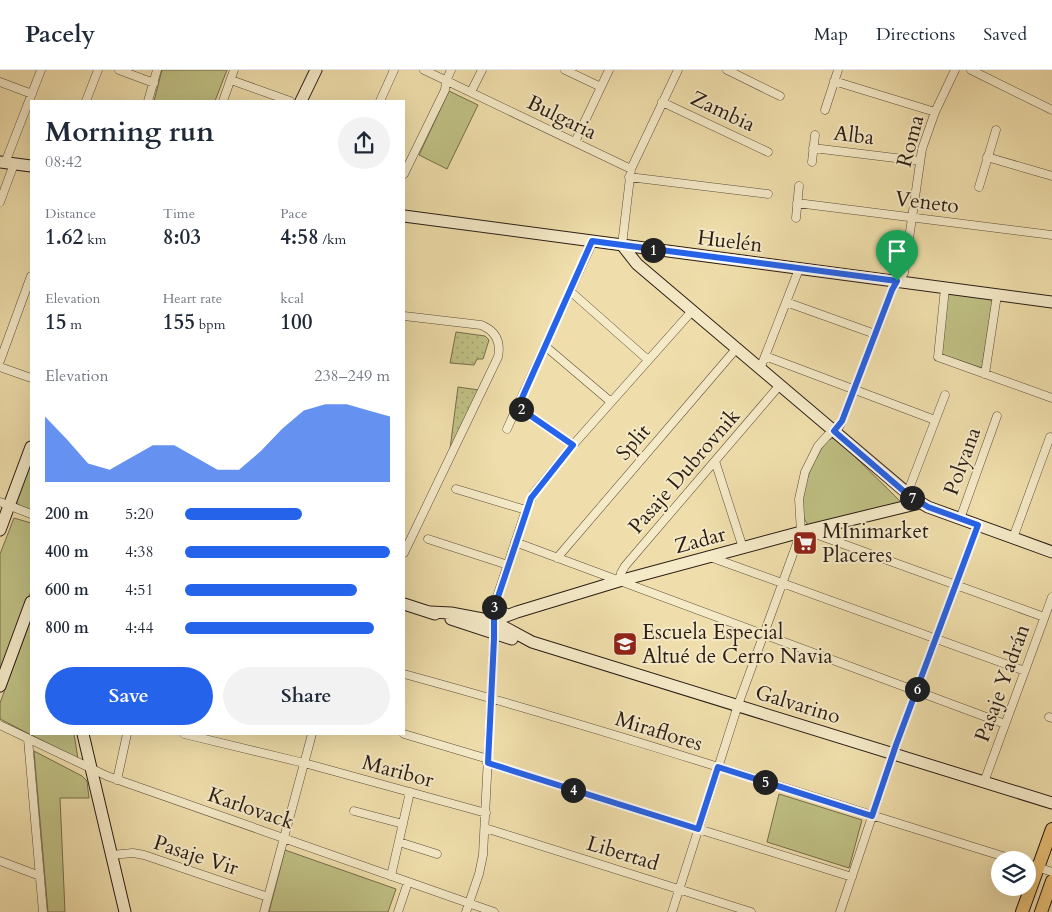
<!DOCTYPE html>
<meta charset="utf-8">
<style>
:root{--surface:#fff;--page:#f2f2f3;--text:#1f2937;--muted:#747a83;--line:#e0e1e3;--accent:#2563eb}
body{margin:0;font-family:Cardo,serif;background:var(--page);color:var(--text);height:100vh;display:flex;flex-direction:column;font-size:19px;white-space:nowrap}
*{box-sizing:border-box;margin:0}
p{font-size:16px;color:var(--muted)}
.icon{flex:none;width:28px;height:28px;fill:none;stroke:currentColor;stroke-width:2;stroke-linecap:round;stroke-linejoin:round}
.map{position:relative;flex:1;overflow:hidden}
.drawer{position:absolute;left:30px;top:30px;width:375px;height:635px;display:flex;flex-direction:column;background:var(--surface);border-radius:0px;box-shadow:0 5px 20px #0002}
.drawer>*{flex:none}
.controls{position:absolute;left:991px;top:781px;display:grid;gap:10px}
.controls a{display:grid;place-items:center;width:45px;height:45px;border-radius:50%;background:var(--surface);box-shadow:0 5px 20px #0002;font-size:25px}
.pin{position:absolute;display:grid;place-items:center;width:42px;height:42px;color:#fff;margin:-51px -21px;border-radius:50% 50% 50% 0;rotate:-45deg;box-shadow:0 0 5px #0007}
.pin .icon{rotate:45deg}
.km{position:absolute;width:25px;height:25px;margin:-12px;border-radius:50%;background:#222;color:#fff;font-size:14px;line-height:25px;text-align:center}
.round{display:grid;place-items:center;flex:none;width:52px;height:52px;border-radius:26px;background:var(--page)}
.summary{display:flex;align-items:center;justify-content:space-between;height:85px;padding:0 15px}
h1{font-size:28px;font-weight:700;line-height:38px}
.figures{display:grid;grid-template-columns:repeat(3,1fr);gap:8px;height:85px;padding:5px 15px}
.figures div{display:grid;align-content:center}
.figures b{font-size:21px;font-weight:700}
.figures small{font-size:14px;font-weight:400}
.figures p{font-size:14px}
.chart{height:140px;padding:10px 15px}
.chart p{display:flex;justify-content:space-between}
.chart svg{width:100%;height:90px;margin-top:5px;fill:var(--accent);opacity:.7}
.cta{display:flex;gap:10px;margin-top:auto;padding:10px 15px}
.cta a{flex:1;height:58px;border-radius:30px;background:var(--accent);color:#fff;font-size:20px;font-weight:700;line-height:58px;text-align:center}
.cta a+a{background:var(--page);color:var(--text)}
ul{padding:0 15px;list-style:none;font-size:16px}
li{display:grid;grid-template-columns:80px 60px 1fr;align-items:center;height:38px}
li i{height:12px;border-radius:6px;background:var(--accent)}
header{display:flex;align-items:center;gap:30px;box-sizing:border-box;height:70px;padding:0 25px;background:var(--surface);border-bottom:1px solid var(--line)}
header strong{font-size:24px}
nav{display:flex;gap:28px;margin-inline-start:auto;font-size:18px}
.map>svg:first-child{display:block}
.green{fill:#bfc084;stroke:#746e4c}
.garden{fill:url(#garden-dots);stroke:#746e4c}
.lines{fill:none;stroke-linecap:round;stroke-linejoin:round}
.street-casing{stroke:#5b4c3a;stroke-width:9}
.secondary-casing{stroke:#2a1c15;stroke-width:13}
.primary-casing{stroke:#2a1c15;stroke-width:14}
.street{stroke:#f5eac8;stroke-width:8}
.secondary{stroke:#f5eac8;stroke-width:11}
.primary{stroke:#e8bf76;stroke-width:12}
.route-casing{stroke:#fff;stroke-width:10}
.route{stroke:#2563eb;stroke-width:6}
.labels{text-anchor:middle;stroke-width:4;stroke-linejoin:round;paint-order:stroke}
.street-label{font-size:21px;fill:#2a1c15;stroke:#f5eac8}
.poi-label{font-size:21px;fill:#2a1c15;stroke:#f5eac8;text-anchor:start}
</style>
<header>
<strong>Pacely</strong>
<nav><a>Map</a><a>Directions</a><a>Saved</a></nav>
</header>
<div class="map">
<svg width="1052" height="842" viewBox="0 0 1052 842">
<defs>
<pattern id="garden-dots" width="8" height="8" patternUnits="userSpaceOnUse" patternTransform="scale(1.25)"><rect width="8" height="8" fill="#bfc084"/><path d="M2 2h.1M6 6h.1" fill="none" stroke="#a4a471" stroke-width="1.8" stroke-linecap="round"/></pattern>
</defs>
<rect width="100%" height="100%" fill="#efdeab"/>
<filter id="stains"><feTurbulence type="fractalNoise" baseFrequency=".004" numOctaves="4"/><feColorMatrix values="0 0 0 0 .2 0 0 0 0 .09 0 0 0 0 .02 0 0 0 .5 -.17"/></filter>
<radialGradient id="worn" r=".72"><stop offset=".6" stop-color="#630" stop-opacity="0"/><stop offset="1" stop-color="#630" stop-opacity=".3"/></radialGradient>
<path class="green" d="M162,0H227L215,31H154Z
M449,21L478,35L447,99L419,85Z
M948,222L993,228L982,298L941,284Z
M834,368L839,371L902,433L809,456C790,435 813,392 825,373L828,370Z
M31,386V441L19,435L16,431Z
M14,448L31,453V521L0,603V484Z
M31,549V664H74L78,689L0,649V633Z
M34,681L82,706L87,711L89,728H60L65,842H48Z
M779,724L862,750L849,798L767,772Z
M285,780L396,819L388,842H269Z"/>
<path class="garden" d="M456,262L485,266L489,270L483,289H477L474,295L450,293Z
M458,317L479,320L450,379Z"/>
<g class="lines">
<defs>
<path id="street" d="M119,0L154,13
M424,0L631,99
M565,0L601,17
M727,0L780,26
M971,0L1052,40
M231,10L290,31
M834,11L935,42
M0,12L32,24
M471,22L482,0
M86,31L98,0
M148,31L157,0
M223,31L234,0
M380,31L394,0
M662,32L768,82
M825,40L838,0
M575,72L609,0
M813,78L920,91
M987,87L1052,106
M812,92L815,65
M5,93L41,0
M404,104L445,20L446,11L451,0
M629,107L768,124
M979,117L996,60
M0,132L14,94
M797,133L1052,165
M796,148L799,116
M622,175L631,99L678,0
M945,218L938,287L1052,328
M570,221L648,290
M786,232L875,264
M404,246L481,255C496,261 501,272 498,287L404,483
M545,276L611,332
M765,286L935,350
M0,291L31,206
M0,297L31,308
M760,299L799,199
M985,304L997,225
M518,337L573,375
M507,359L593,171
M715,391L743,478
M456,419L526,440
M907,424L945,325
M0,432L31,444
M960,449L997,346
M807,461L1044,547
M1013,468L1050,367
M428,469L508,495
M515,472L1005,654
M710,487L1025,601
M557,488L736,279
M619,511L621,503L625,496L779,316
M404,604C609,660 812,727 1015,790
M1049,647L1052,648
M0,655L107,706L494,842
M184,664L304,693L486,743
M404,664L488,689
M28,669L43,842
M487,693L852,807
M117,710L127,664
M984,712L1052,527
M354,741L403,754
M485,758L751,842
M399,772L437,784
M111,785L133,783L144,785L268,827
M0,791L40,806
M1028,794L1052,802
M391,806L410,722
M264,842L312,664
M398,842L408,812
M466,842L479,804L483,785L494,569L493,539L526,440L534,423L573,375L692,241
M672,842L738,635L801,462L799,429L805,402L818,376L828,365L839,357L842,351L892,220L904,203L922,79L935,42L955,0
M840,842L896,675L978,455"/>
<path id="secondary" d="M301,31L316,0
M0,92L31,96
M404,146L1052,232
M622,175L637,194L913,428L928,437L1052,482
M0,460L31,377
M404,534L435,544
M495,535L499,540L507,545
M430,542L451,543L493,551L532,572L1052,733
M451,549L512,569
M493,551L517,542L619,511L801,462L920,433
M0,616L31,532
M83,664L125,842"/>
<path id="primary" d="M1022,842L1052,759
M1041,842L1052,811"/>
</defs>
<use href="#street" class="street-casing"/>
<use href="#secondary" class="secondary-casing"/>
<use href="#primary" class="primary-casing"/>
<use href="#street" class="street"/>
<use href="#secondary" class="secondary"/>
<use href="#primary" class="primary"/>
</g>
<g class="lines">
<defs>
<path id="route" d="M592,171L897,211L892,220L842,351L834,361L907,424L928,437L978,455L896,675L872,746L718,697L698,759L488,693L494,569V539L531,428L573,375L518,337Z"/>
</defs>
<use href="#route" class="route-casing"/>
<use href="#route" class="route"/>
</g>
<defs>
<symbol id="supermarket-square" viewBox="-11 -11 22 22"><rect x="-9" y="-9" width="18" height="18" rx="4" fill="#8f2418" stroke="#f5eac8"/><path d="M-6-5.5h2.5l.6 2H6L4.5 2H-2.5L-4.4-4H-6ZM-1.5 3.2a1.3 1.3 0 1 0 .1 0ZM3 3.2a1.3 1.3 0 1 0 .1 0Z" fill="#fff"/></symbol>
<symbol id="school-square" viewBox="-11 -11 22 22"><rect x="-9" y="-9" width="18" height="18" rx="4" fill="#8f2418" stroke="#f5eac8"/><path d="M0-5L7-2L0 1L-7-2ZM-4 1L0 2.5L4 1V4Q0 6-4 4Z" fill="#fff"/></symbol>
</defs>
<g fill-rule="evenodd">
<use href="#supermarket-square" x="791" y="459" width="28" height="28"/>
<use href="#school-square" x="611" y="560" width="28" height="28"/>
</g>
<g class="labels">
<g class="street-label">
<text transform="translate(723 41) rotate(25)" y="7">Zambia</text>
<text transform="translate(562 47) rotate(26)" y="7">Bulgaria</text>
<text transform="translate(854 65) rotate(7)" y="7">Alba</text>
<text transform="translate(910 71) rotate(-75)" y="7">Roma</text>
<text transform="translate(927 132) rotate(7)" y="7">Veneto</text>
<text transform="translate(730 171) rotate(7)" y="7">Huelén</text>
<text transform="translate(633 372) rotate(-49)" y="7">Split</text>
<text transform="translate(962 391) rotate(-70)" y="7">Polyana</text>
<text transform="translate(684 401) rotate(-49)" y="7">Pasaje Dubrovnik</text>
<text transform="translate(700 470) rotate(-15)" y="7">Zadar</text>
<text transform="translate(1002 613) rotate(-70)" y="7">Pasaje Yadrán</text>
<text transform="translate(798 634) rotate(17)" y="7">Galvarino</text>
<text transform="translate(659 661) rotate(17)" y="7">Miraflores</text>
<text transform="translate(398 701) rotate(15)" y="7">Maribor</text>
<text transform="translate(251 738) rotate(19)" y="7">Karlovack</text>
<text transform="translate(623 783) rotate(17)" y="7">Libertad</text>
<text transform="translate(196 785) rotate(18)" y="7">Pasaje Vir</text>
</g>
<g class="poi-label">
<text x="822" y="468">MInimarket<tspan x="822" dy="24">Placeres</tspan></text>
<text x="642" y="569">Escuela Especial<tspan x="642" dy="24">Altué de Cerro Navia</tspan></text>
</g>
</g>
<rect width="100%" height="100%" filter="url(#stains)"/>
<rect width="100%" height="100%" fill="url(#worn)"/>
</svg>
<div class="controls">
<a><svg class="icon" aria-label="layers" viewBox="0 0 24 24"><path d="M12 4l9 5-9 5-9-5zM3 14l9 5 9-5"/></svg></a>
</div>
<div class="pin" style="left:897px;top:211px;background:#1e9e55"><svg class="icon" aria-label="arrive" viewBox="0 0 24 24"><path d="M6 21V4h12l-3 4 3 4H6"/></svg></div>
<b class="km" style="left:653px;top:180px">1</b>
<b class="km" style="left:521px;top:339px">2</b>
<b class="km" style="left:494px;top:537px">3</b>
<b class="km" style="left:573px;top:720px">4</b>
<b class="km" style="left:765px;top:712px">5</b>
<b class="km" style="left:917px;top:619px">6</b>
<b class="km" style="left:912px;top:428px">7</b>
<section class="drawer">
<div class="summary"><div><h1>Morning run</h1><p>08:42</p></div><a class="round"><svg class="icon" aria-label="share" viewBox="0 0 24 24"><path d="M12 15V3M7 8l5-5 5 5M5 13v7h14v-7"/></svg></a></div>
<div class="figures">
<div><p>Distance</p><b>1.62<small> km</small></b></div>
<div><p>Time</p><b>8:03</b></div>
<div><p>Pace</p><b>4:58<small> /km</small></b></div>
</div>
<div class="figures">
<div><p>Elevation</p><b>15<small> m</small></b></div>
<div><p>Heart rate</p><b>155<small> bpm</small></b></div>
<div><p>kcal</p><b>100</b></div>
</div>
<div class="chart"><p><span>Elevation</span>238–249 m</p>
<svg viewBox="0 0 160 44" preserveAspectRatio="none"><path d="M0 44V12L10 23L20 35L30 38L40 32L50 26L60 26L70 32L80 38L90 38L100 29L110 18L120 9L130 6L140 6L150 9L160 12V44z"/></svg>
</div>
<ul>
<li><b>200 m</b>5:20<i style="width:57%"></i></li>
<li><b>400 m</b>4:38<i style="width:100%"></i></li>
<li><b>600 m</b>4:51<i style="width:84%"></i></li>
<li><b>800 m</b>4:44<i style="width:92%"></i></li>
</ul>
<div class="cta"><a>Save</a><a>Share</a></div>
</section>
</div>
